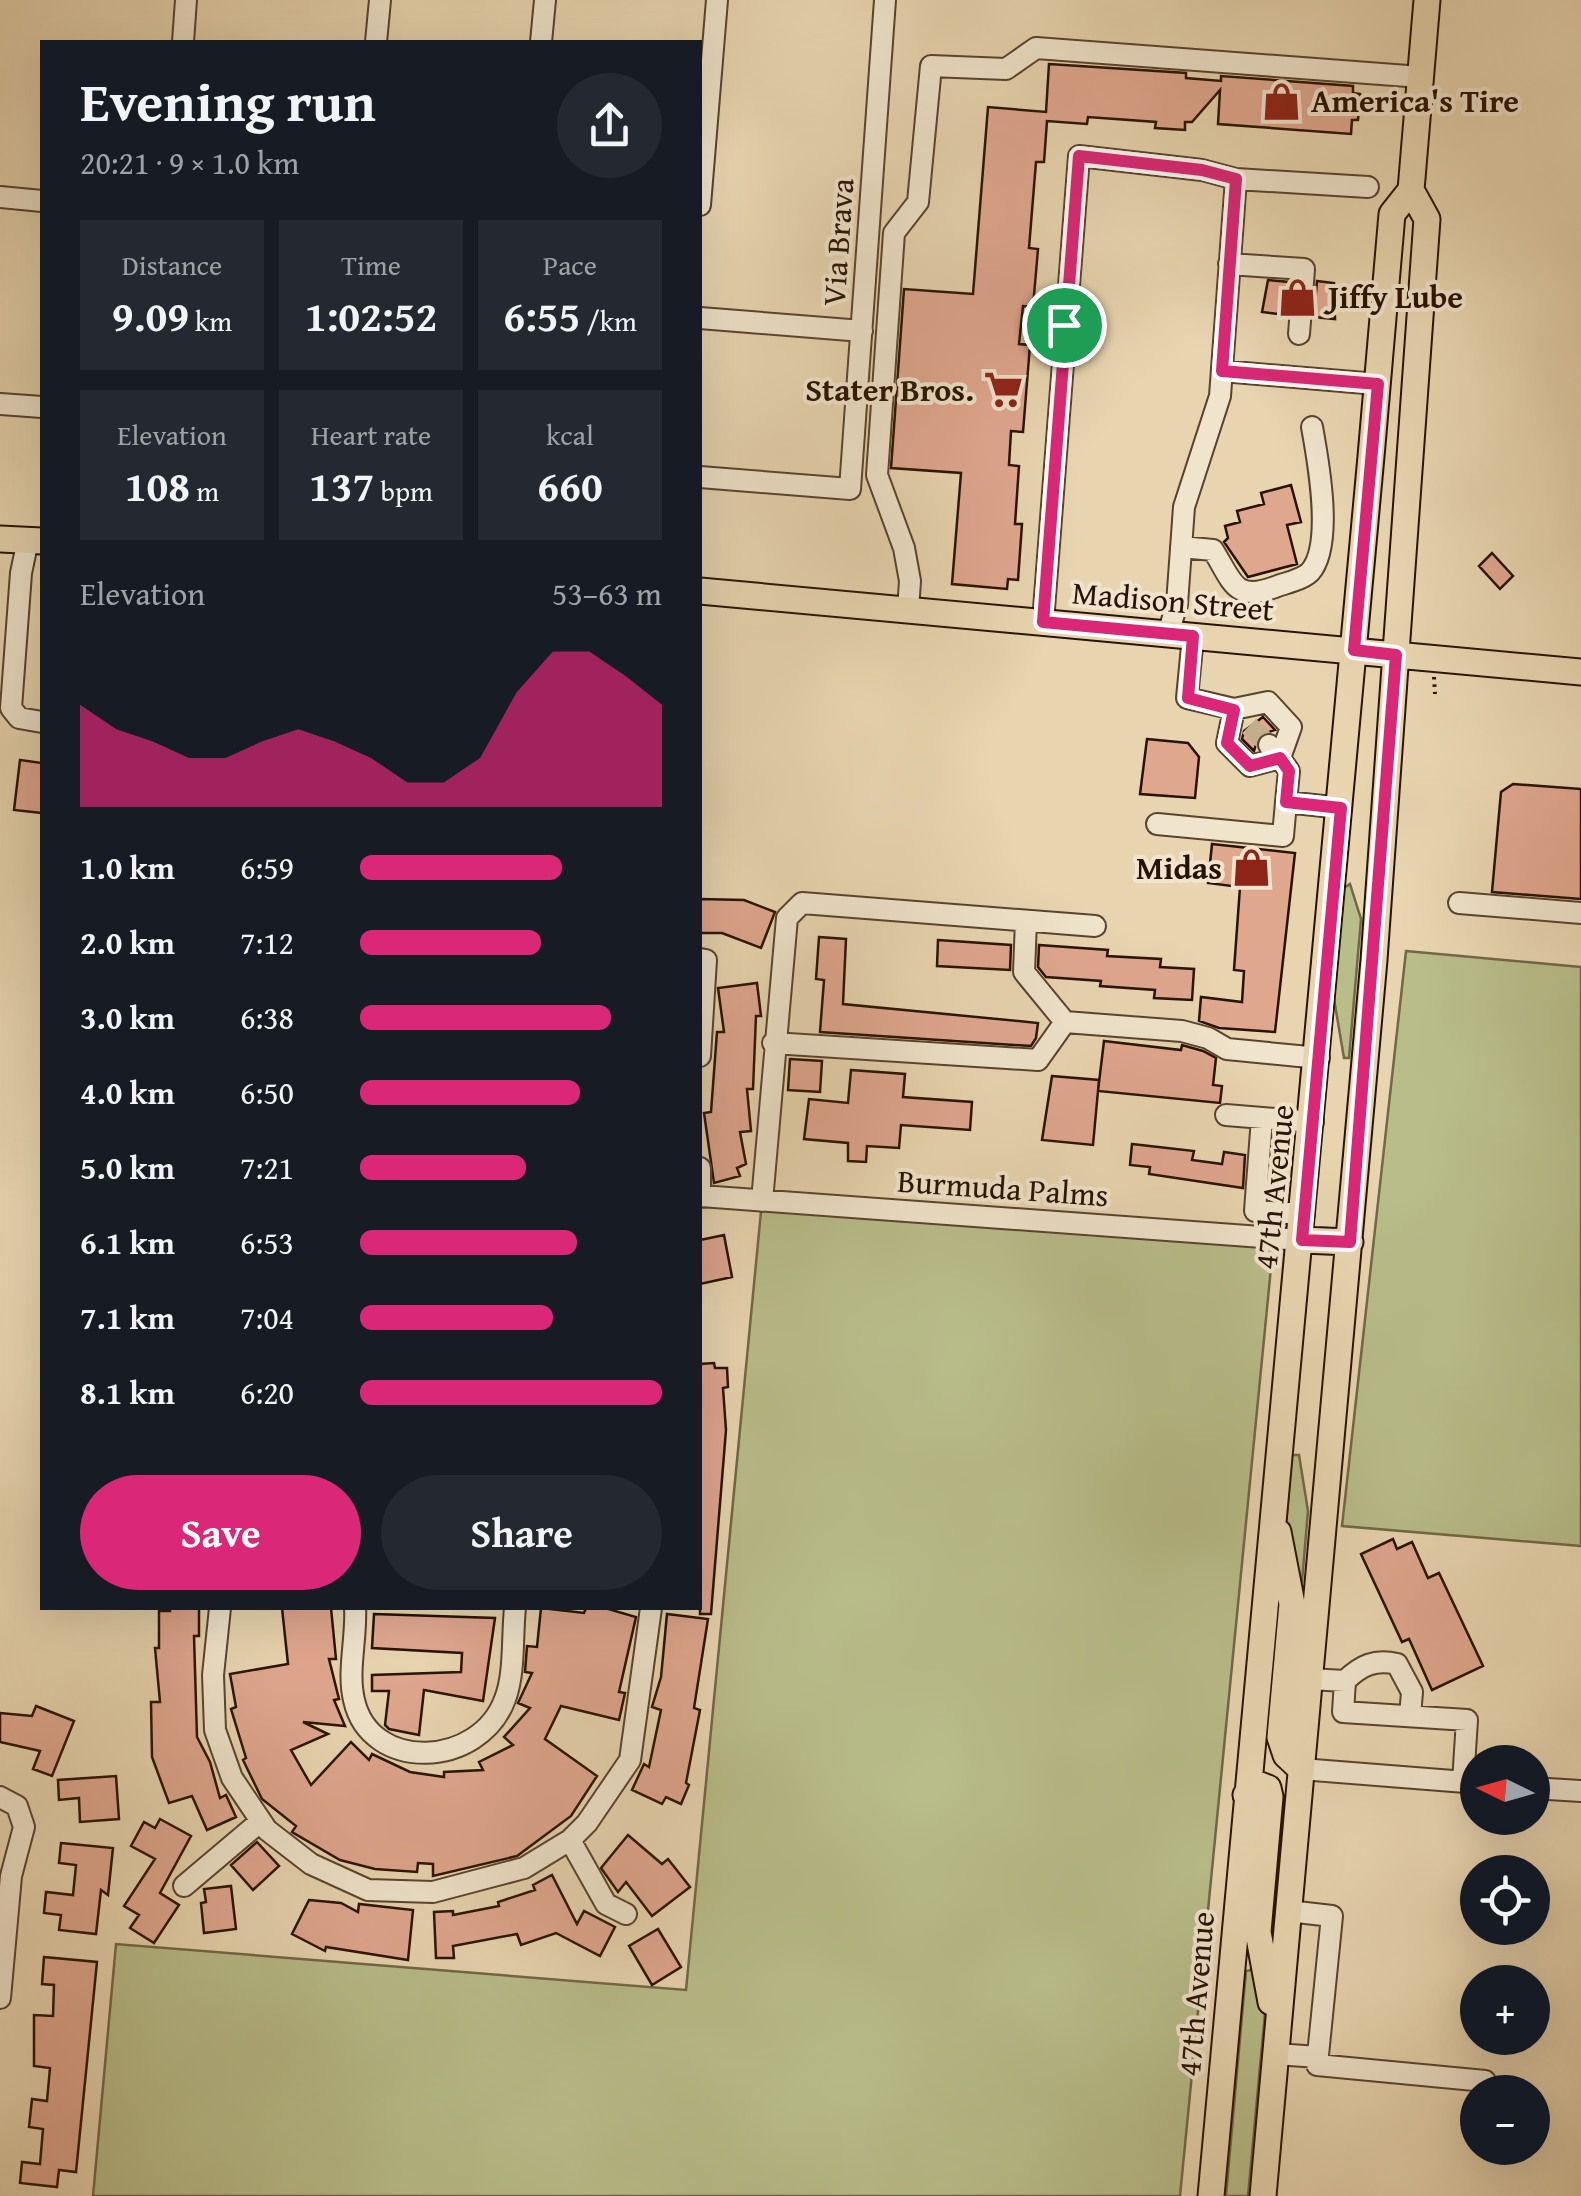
<!DOCTYPE html>
<meta charset="utf-8">
<style>
:root{--surface:#171b24;--page:#242831;--text:#f1f3f6;--muted:#9ea1a6;--accent:#db2777}
body{margin:0;font-family:"Gentium Book Plus",serif;background:var(--page);color:var(--text);height:100vh;display:flex;flex-direction:column;font-size:38px;white-space:nowrap}
*{box-sizing:border-box;margin:0}
p{font-size:32px;color:var(--muted)}
.icon{flex:none;width:55px;height:55px;fill:none;stroke:currentColor;stroke-width:2;stroke-linecap:round;stroke-linejoin:round}
.map{position:relative;flex:1;overflow:hidden}
.panel{position:absolute;left:40px;top:40px;width:662px;height:1570px;display:flex;flex-direction:column;background:var(--surface);border-radius:0px;box-shadow:0 10px 40px #0002}
.panel>*{flex:none}
.needle{width:65px;rotate:275deg}
.controls{position:absolute;left:1460px;top:1745px;display:grid;gap:20px}
.controls a{display:grid;place-items:center;width:90px;height:90px;border-radius:50%;background:var(--surface);box-shadow:0 10px 40px #0002;font-size:50px}
.pin{position:absolute;display:grid;place-items:center;width:85px;height:85px;color:#fff;margin:-42px;border:5px solid #fff;border-radius:50%;box-shadow:0 2px 10px #0007}
.round{display:grid;place-items:center;flex:none;width:105px;height:105px;border-radius:52px;background:var(--page)}
.summary{display:flex;align-items:center;justify-content:space-between;height:170px;padding:0 40px}
h1{font-size:55px;font-weight:700;line-height:75px}
.metrics{display:grid;grid-template-columns:repeat(3,1fr);gap:15px;height:170px;padding:10px 40px}
.metrics div{display:grid;align-content:center;border-radius:0px;background:var(--page);text-align:center}
.metrics b{font-size:42px;font-weight:700}
.metrics small{font-size:28px;font-weight:400}
.metrics p{font-size:28px}
.chart{height:280px;padding:20px 40px}
.chart p{display:flex;justify-content:space-between}
.chart svg{width:100%;height:180px;margin-top:10px;fill:var(--accent);opacity:.7}
.primary-button{display:flex;gap:20px;margin-top:auto;padding:20px 40px}
.primary-button a{flex:1;height:115px;border-radius:60px;background:var(--accent);color:#fff;font-size:40px;font-weight:700;line-height:115px;text-align:center}
.primary-button a+a{background:var(--page);color:var(--text)}
ul{padding:0 40px;list-style:none;font-size:32px}
li{display:grid;grid-template-columns:160px 120px 1fr;align-items:center;height:75px}
li i{height:25px;border-radius:12px;background:var(--accent)}
.map>svg:first-child{display:block}
.green{fill:#b8bd8a;stroke:#706846;stroke-width:2.5}
.building{fill:#e0a78f;stroke:#281201;stroke-width:2.5}
.lines{fill:none;stroke-linecap:round;stroke-linejoin:round}
.minor-tunnel{stroke:#c2ae8d;stroke-width:20;stroke-dasharray:20 10;stroke-linecap:butt}
.minor-casing{stroke:#58432d;stroke-width:24}
.major-casing{stroke:#281201;stroke-width:29}
.path{stroke:#281201;stroke-width:4;stroke-dasharray:2.5 5;stroke-linecap:butt}
.minor{stroke:#f0e4cc;stroke-width:20}
.major{stroke:#e8d5b0;stroke-width:25}
.route-casing{stroke:#fff;stroke-width:20}
.route{stroke:#db2777;stroke-width:12}
.labels{text-anchor:middle;stroke-width:8;stroke-linejoin:round;paint-order:stroke}
.poi-label{font-size:32px;font-weight:bold;fill:#281201;stroke:#f0e4cc;text-anchor:start}
.street-label{font-size:32px;fill:#281201;stroke:#f0e4cc}
</style>
<div class="map">
<svg width="1581" height="2196" viewBox="0 0 1581 2196">
<rect width="100%" height="100%" fill="#e8d5b0"/>
<filter id="stains"><feTurbulence type="fractalNoise" baseFrequency=".002" numOctaves="4"/><feColorMatrix values="0 0 0 0 .2 0 0 0 0 .09 0 0 0 0 .02 0 0 0 .5 -.17"/></filter>
<radialGradient id="worn" r=".72"><stop offset=".6" stop-color="#630" stop-opacity="0"/><stop offset="1" stop-color="#630" stop-opacity=".3"/></radialGradient>
<path class="green" d="M1350,884L1361,919L1349,1058H1344L1334,999L1344,888Z
M1406,951L1581,967V1546L1342,1526Z
M762,1201L1274,1237L1180,2196H93L116,1944L686,1990Z
M1292,1455H1299L1308,1511L1302,1582H1296L1286,1524Z
M1257,1969L1265,2013L1248,2196H1226L1246,1971Z"/>
<path class="building" d="M1049,64L1186,73V78L1221,81V76L1353,86V93L1360,94L1358,120H1352L1351,134L1218,124L1220,90L1192,122H1185V130L1155,128L1156,122L1088,117L1087,124L1047,121L1044,162H1036L1029,248L1038,249L1033,307L1023,306L1019,344L1030,345L1023,432L1011,431L1009,465L1019,466L1015,524H1022L1018,580L1008,579L1007,589L952,584L961,473L891,468L904,289L973,294L988,107L1046,112Z
M1268,280L1289,282L1287,315L1262,312Z
M1317,281L1334,283L1335,319L1314,317Z
M1291,485L1301,522L1287,525L1297,564L1248,577L1224,542L1228,538L1225,526L1240,522L1237,511L1264,504L1261,493Z
M1492,553L1513,576L1500,589L1479,566Z
M1263,717L1275,730L1259,735L1254,751L1242,739L1244,731Z
M1147,739L1188,743L1199,757L1195,798L1140,794Z
M20,760L42,763V813L14,810Z
M1513,784L1581,789V899L1492,892L1501,792Z
M1212,844L1295,853L1275,1032L1219,1028L1199,1021L1201,997L1242,1002L1244,971L1234,970L1240,887L1208,883Z
M700,899L744,900L775,912L761,948L722,933H700Z
M819,937L846,939L843,1004L1038,1023L1036,1038L1031,1046L820,1032L824,980L816,979Z
M938,940L1011,945L1010,970L937,966Z
M1039,945L1108,950L1107,956L1161,959L1160,967L1194,969L1192,1000L1154,998L1155,990L1100,986L1101,981L1046,977L1038,967Z
M757,983L761,1016H756L753,1089H747L751,1131L740,1132L746,1164L737,1168L740,1176L714,1183L704,1113L711,1112L717,1032H724L718,988Z
M1104,1041L1181,1050L1182,1045L1203,1051L1216,1058L1213,1085L1222,1086L1220,1103L1098,1091Z
M790,1059L822,1061L820,1092L788,1090Z
M851,1070L905,1074L903,1097L972,1102L970,1130L901,1125L899,1148L867,1146L866,1162L848,1161V1143L804,1139L809,1099L848,1103Z
M1052,1076L1099,1080L1093,1145L1042,1140Z
M1132,1144L1194,1151L1192,1160L1222,1164L1224,1152L1245,1155L1243,1188L1149,1174L1150,1167L1130,1165Z
M724,1235L732,1277L700,1284V1240Z
M714,1363L715,1368H727L728,1387L723,1388L726,1430L711,1614H700V1364Z
M1393,1539L1397,1549L1412,1542L1428,1578L1439,1573L1483,1666L1432,1690L1409,1639L1402,1642L1361,1554Z
M170,1608H199V1636H194L197,1737L210,1762L220,1798L226,1795L236,1817L207,1830L192,1796L169,1803L152,1757L151,1702H160L155,1648H159V1611H170Z
M282,1608H331L336,1659H329L339,1699L334,1700L345,1726L303,1722L328,1734L291,1750L311,1785L351,1742L369,1760L372,1754L410,1772L444,1777V1772L483,1770L479,1762L513,1745L504,1737L530,1708L518,1703L532,1673L525,1672L527,1646L537,1647L541,1608L584,1613L586,1608H605L636,1617L619,1692L625,1693L619,1720L561,1706L545,1739L597,1776L571,1816L517,1856L433,1876V1864L418,1863L417,1872L375,1869L340,1860L292,1832L296,1826L262,1799L243,1760L246,1758L231,1709L236,1707L230,1674L288,1664Z
M374,1614L495,1618L483,1701L424,1690L419,1735L389,1729L385,1725L389,1691H372V1675L461,1672L462,1653L372,1648Z
M667,1614L708,1619L694,1708L700,1710L686,1783L689,1785L681,1804L666,1797L662,1804L632,1790L644,1764L649,1767L661,1710L652,1707L661,1677Z
M36,1706L74,1721L52,1776L33,1769L40,1751L0,1742V1713L32,1716Z
M116,1776L119,1819L80,1822L79,1798L59,1800L58,1780Z
M160,1819L191,1836L160,1893L179,1905L154,1943L130,1928L139,1915L124,1906L155,1859L131,1846L144,1822L155,1828Z
M628,1835L662,1864L668,1859L690,1887L652,1916L626,1882L618,1892L601,1868Z
M257,1842L279,1866L253,1890L231,1865Z
M61,1843L113,1848L108,1895L101,1890L96,1934L59,1930L61,1915L44,1913L46,1892L73,1895L76,1865L59,1863Z
M552,1875L577,1924L584,1911L615,1927L600,1956L556,1933L521,1945L517,1934L453,1946L454,1958H436L434,1912L453,1911V1915L499,1906L498,1902L535,1890L533,1885Z
M231,1886L236,1929L204,1933L201,1903L206,1902L204,1889Z
M309,1900L341,1903L358,1912L359,1904L413,1910L408,1960L326,1947L325,1951L292,1934Z
M658,1929L681,1967L652,1985L629,1946Z
M44,1957L97,1962L76,2172L59,2170L57,2187L20,2183L22,2162L40,2164L43,2129L29,2127L32,2099L47,2101L50,2068L34,2066V2015L53,2016L54,1985L42,1984Z"/>
<g class="lines">
<path class="minor-tunnel" d="M1249,726L1269,745"/>
<defs>
<path id="minor" d="M183,42L186,0
M376,42L380,0
M541,42L545,0
M0,197L42,201
M700,205L717,0
M1229,264L1304,269L1299,334
M700,318L862,331
M1222,371L1377,384
M0,404L42,407
M700,477L850,489L885,0
M28,540L21,573L11,708L19,718L42,722
M1181,547L1213,550C1233,582 1234,602 1275,587C1285,583 1302,580 1310,572C1334,545 1318,460 1312,427
M908,610L910,581L904,548L877,475L894,233L918,202L931,66L1006,69L1036,48L1421,77
M1043,622L1079,156L1202,170L1236,179L1368,187
M1168,634L1177,604L1184,507L1220,396L1236,179
M1193,636L1187,698L1234,709L1227,743L1250,766L1280,758L1289,771L1286,802
M1234,709L1268,702L1291,727L1280,758L1269,745
M1157,824L1283,836L1286,802L1341,808
M1459,903L1581,913
M1026,921L1024,972L1065,1022L1182,1031L1208,1038L1227,1049L1319,1058
M700,959L706,960L700,1056
M773,1043L1038,1060L1065,1022
M1226,1115L1313,1122
M1262,1118L1255,1211L1304,1214
M700,1168V1197
M701,1196L1302,1240
M762,1201L787,918L802,903L1095,926
M220,1608L213,1675L215,1730L232,1778L267,1830L311,1864L368,1890L433,1892L524,1868L570,1840L587,1823L630,1760L651,1608
M355,1608C357,1637 347,1671 354,1700C370,1773 480,1768 505,1699C515,1674 512,1635 515,1608
M1309,1679L1345,1681L1343,1712L1467,1720L1463,1782
M1345,1681C1361,1665 1375,1659 1397,1664L1412,1692L1410,1716
M1301,1769L1478,1783
M1532,1788L1581,1791
M0,1797L17,1806L24,1827L11,1876L0,1998
M570,1840L606,1904L626,1914
M184,1886L261,1821
M1288,1911L1332,1916L1317,2065L1485,2081
M1276,2054L1318,2057"/>
<path id="major" d="M0,539L42,541
M700,591L1581,672
M1302,1240L1350,1242
M1278,1532L1292,1604L1280,1737L1286,1755L1301,1769
M1246,1795L1260,1785L1268,1788L1270,1797L1258,1932L1271,2002
M1211,2196C1269,1535 1336,875 1392,214L1411,190
M1263,2196L1374,960L1427,219L1411,190L1427,0"/>
</defs>
<use href="#minor" class="minor-casing"/>
<use href="#major" class="major-casing"/>
<path class="path" d="M1434,677L1435,694"/>
<use href="#minor" class="minor"/>
<use href="#major" class="major"/>
</g>
<g class="lines">
<defs>
<path id="route" d="M1079,156L1202,170L1236,179L1222,371L1378,384L1354,650L1396,655L1350,1242L1302,1240L1341,808L1286,802L1289,771L1280,758L1250,766L1227,743L1234,710L1188,698L1193,636L1043,622Z"/>
</defs>
<use href="#route" class="route-casing"/>
<use href="#route" class="route"/>
</g>
<defs>
<symbol id="shop-bare" viewBox="-9 -9 18 18"><path d="M-5-2.5h2.3a2.7 3.5 0 0 1 5.4 0H5L5.5 6h-11ZM-1.5-2.5h3a1.5 2.3 0 0 0-3 0Z" fill="#8f2418" stroke="#f0e4cc" stroke-width="2.5" paint-order="stroke"/></symbol>
<symbol id="supermarket-bare" viewBox="-9 -9 18 18"><path d="M-6-5.5h2.5l.6 2H6L4.5 2H-2.5L-4.4-4H-6ZM-1.5 3.2a1.3 1.3 0 1 0 .1 0ZM3 3.2a1.3 1.3 0 1 0 .1 0Z" fill="#8f2418" stroke="#f0e4cc" stroke-width="2.5" paint-order="stroke"/></symbol>
</defs>
<g fill-rule="evenodd">
<use href="#shop-bare" x="1254" y="74" width="55" height="55"/>
<use href="#shop-bare" x="1270" y="270" width="55" height="55"/>
<use href="#supermarket-bare" x="976" y="362" width="55" height="55"/>
<use href="#shop-bare" x="1224" y="840" width="55" height="55"/>
</g>
<g class="labels">
<g class="poi-label">
<text x="1311" y="112">America's Tire</text>
<text x="1328" y="308">Jiffy Lube</text>
<text x="974" y="401" text-anchor="end">Stater Bros.</text>
<text x="1222" y="879" text-anchor="end">Midas</text>
</g>
<g class="street-label">
<text transform="translate(838 242) rotate(-86)" y="11">Via Brava</text>
<text transform="translate(1173 601) rotate(5)" y="11">Madison Street</text>
<text transform="translate(1274 1187) rotate(-84)" y="11">47th Avenue</text>
<text transform="translate(1003 1188) rotate(4)" y="11">Burmuda Palms</text>
<text transform="translate(1196 1994) rotate(-85)" y="11">47th Avenue</text>
</g>
</g>
<rect width="100%" height="100%" filter="url(#stains)"/>
<rect width="100%" height="100%" fill="url(#worn)"/>
</svg>
<div class="controls">
<a><svg class="needle" viewBox="-14 -14 28 28"><path d="M0-13l5 13h-10z" fill="#e53935"/><path d="M0 13l5-13h-10z" fill="#9ea1a6"/></svg></a>
<a><svg class="icon" aria-label="locate" viewBox="0 0 24 24"><circle cx="12" cy="12" r="6"/><path d="M12 2v4M12 18v4M2 12h4M18 12h4"/></svg></a>
<a>+</a>
<a>−</a>
</div>
<div class="pin" style="left:1064px;top:325px;background:#1e9e55"><svg class="icon" aria-label="arrive" viewBox="0 0 24 24"><path d="M6 21V4h12l-3 4 3 4H6"/></svg></div>
<section class="panel">
<div class="summary"><div><h1>Evening run</h1><p>20:21 · 9 × 1.0 km</p></div><a class="round"><svg class="icon" aria-label="share" viewBox="0 0 24 24"><path d="M12 15V3M7 8l5-5 5 5M5 13v7h14v-7"/></svg></a></div>
<div class="metrics">
<div><p>Distance</p><b>9.09<small> km</small></b></div>
<div><p>Time</p><b>1:02:52</b></div>
<div><p>Pace</p><b>6:55<small> /km</small></b></div>
</div>
<div class="metrics">
<div><p>Elevation</p><b>108<small> m</small></b></div>
<div><p>Heart rate</p><b>137<small> bpm</small></b></div>
<div><p>kcal</p><b>660</b></div>
</div>
<div class="chart"><p><span>Elevation</span>53–63 m</p>
<svg viewBox="0 0 160 44" preserveAspectRatio="none"><path d="M0 44V19L10 25L20 28L30 32L40 32L50 28L60 25L70 28L80 32L90 38L100 38L110 32L120 16L130 6L140 6L150 12L160 19V44z"/></svg>
</div>
<ul>
<li><b>1.0 km</b>6:59<i style="width:67%"></i></li>
<li><b>2.0 km</b>7:12<i style="width:60%"></i></li>
<li><b>3.0 km</b>6:38<i style="width:83%"></i></li>
<li><b>4.0 km</b>6:50<i style="width:73%"></i></li>
<li><b>5.0 km</b>7:21<i style="width:55%"></i></li>
<li><b>6.1 km</b>6:53<i style="width:72%"></i></li>
<li><b>7.1 km</b>7:04<i style="width:64%"></i></li>
<li><b>8.1 km</b>6:20<i style="width:100%"></i></li>
</ul>
<div class="primary-button"><a>Save</a><a>Share</a></div>
</section>
</div>
